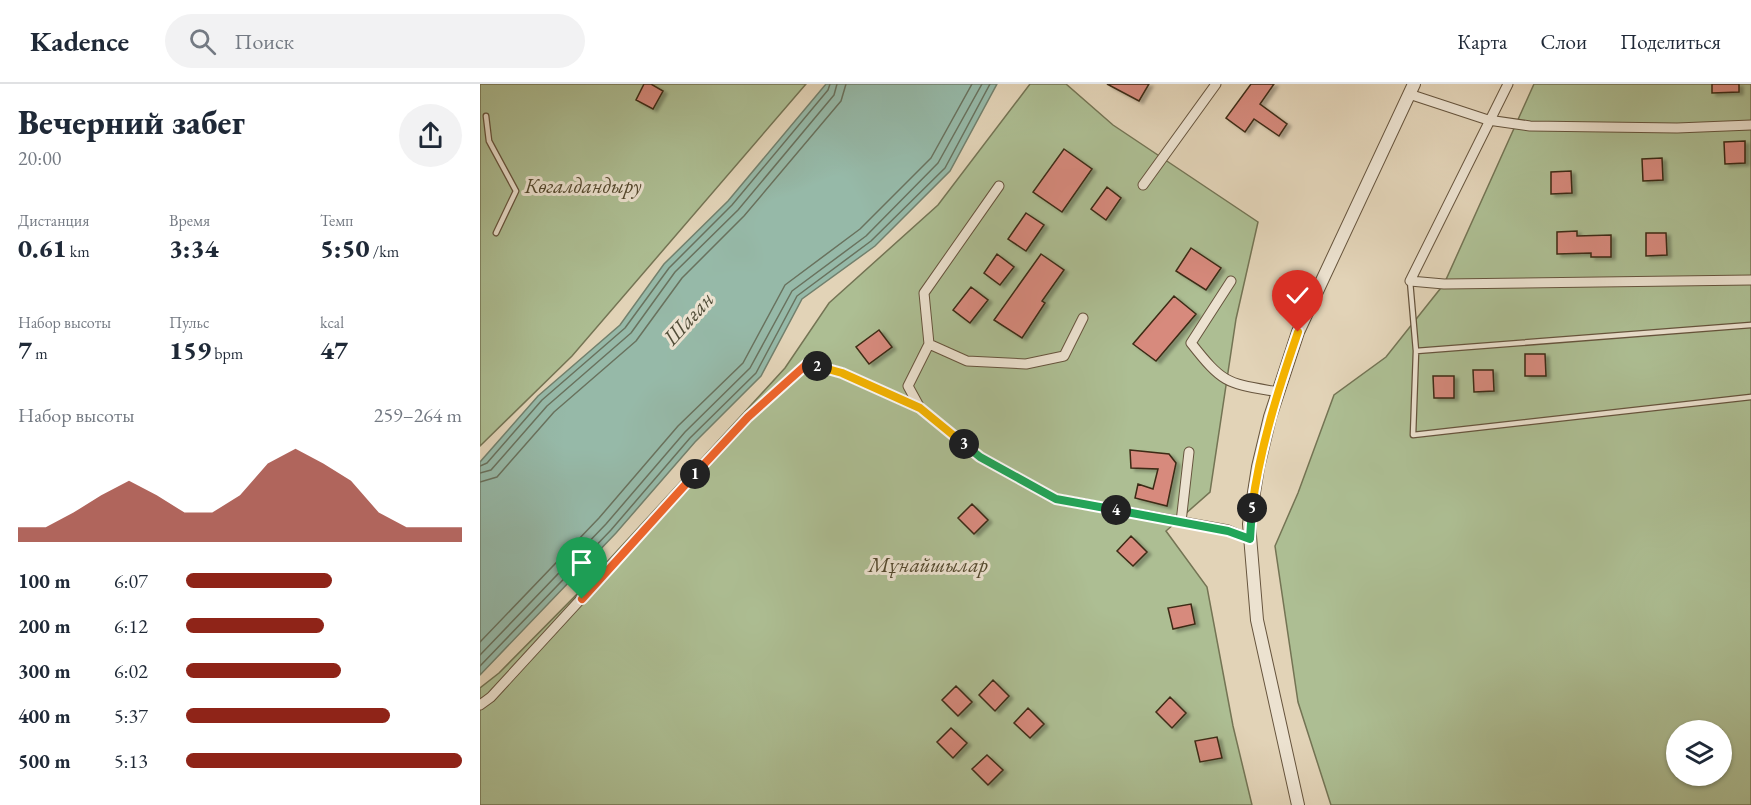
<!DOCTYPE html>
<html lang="ru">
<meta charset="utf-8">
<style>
:root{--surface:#fff;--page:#f2f2f3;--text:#1f2937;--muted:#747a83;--line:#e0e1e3;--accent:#8f2418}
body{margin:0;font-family:"EB Garamond",serif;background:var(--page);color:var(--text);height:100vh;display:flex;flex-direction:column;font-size:22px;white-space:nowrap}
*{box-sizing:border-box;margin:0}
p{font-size:20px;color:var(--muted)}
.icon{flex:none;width:33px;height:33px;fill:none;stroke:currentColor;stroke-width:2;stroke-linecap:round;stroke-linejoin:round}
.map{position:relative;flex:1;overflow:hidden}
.details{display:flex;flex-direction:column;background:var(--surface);width:480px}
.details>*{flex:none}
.fabs{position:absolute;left:1186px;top:636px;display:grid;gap:12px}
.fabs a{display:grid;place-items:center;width:66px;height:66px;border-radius:50%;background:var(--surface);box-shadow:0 2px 4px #0004;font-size:30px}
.pin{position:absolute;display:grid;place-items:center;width:51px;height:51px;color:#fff;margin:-62px -26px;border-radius:50% 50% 50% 0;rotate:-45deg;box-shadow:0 0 6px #0007}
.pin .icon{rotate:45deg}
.km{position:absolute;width:30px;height:30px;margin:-15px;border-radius:50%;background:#222;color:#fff;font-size:16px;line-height:30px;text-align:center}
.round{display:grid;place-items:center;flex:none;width:63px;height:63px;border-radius:32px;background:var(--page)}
.headline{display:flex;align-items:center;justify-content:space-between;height:102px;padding:0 18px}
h1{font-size:33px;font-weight:800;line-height:45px}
.stats{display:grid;grid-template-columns:repeat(3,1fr);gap:9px;height:102px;padding:6px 18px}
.stats div{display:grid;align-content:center}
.stats b{font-size:26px;font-weight:800}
.stats small{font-size:16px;font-weight:400}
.stats p{font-size:16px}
.chart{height:168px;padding:12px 18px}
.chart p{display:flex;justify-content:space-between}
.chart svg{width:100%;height:108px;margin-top:6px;fill:var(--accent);opacity:.7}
ul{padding:0 18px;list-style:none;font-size:20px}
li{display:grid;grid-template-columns:96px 72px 1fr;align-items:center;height:45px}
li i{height:15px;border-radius:8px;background:var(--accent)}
header{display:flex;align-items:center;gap:36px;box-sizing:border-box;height:84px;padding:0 30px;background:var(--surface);border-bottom:2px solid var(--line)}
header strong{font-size:28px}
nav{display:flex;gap:33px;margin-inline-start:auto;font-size:21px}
.search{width:420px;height:54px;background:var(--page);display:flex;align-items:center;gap:15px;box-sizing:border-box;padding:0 21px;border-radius:33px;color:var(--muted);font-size:22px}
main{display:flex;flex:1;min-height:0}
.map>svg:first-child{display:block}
.green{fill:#adbe93;stroke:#747454;stroke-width:1.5;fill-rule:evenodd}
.water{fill:#96b9a8;stroke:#72806d;stroke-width:1.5}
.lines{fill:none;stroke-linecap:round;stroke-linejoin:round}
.shore{stroke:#69725e;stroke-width:1.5}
.building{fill:#d78a7d;stroke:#3c2a14;stroke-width:1.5;filter:url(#shadow)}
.service-casing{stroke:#66543d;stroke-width:7}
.minor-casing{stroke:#66543d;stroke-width:11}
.tertiary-casing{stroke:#66543d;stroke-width:14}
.service{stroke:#ece2d0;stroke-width:4.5}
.minor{stroke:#ece2d0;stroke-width:9}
.tertiary{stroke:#ece2d0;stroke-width:12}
.split-1-casing{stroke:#fff;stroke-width:12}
.split-2-casing{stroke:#fff;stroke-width:12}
.split-3-casing{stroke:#fff;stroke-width:12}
.split-4-casing{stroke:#fff;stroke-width:12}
.split-5-casing{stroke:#fff;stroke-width:12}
.split-6-casing{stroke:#fff;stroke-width:12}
.split-1{stroke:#f0652b;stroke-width:8}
.split-2{stroke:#f0652b;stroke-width:8}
.split-3{stroke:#f5b400;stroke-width:8}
.split-4{stroke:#22a559;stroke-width:8}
.split-5{stroke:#22a559;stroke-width:8}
.split-6{stroke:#f5b400;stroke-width:8}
.labels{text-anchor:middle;stroke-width:6;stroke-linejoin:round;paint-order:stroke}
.park-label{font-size:21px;font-style:italic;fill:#53482d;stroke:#ece2d0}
.water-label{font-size:22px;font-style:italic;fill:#524e39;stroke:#ece2d0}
</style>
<header>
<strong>Kadence</strong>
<div class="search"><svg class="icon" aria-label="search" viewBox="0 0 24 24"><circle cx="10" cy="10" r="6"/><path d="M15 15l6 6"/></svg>Поиск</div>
<nav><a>Карта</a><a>Слои</a><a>Поделиться</a></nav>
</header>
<main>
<section class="details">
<div class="headline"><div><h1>Вечерний забег</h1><p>20:00</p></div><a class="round"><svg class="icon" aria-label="share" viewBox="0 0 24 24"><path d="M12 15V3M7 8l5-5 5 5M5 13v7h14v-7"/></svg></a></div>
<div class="stats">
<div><p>Дистанция</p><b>0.61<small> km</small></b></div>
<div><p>Время</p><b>3:34</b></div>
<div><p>Темп</p><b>5:50<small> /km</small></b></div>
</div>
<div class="stats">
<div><p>Набор высоты</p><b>7<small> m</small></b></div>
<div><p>Пульс</p><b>159<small> bpm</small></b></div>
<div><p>kcal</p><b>47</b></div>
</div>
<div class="chart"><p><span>Набор высоты</span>259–264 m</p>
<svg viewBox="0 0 160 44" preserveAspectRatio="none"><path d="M0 44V38L10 38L20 32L30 25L40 19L50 25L60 32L70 32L80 25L90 12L100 6L110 12L120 19L130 32L140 38L150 38L160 38V44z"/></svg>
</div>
<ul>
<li><b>100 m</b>6:07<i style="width:53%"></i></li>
<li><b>200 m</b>6:12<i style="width:50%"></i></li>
<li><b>300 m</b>6:02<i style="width:56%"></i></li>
<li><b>400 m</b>5:37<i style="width:74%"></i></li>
<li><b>500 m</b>5:13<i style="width:100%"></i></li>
</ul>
</section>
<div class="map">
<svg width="1271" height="721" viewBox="0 0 1271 721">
<defs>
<filter id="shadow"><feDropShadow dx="4" dy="2.5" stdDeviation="1.5" flood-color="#0004"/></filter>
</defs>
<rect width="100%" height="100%" fill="#e2d3b7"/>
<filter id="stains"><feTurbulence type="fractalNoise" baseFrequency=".00333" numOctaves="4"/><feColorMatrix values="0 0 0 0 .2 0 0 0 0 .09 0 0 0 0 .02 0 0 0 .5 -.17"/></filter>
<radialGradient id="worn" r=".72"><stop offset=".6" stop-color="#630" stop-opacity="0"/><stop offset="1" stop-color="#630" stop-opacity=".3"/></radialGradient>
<path class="green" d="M0,0H326L92,272L0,362Z
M550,0H586L633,41L778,138L756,235L730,408L686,447L727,503L753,642L772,721H0V604L19,589L104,503L305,284L349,219L458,121Z
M1054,0H1271V721H851L818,618L795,462L818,409L854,311L906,273L964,200ZM1197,646H1242V692H1197Z"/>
<path class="water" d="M346,0H517L470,87L395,162L322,215L281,292L215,358L136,449L0,591V378L58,312L140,241L184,180L248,117Z"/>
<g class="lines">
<path class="shore" d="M0,382L7,379L62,316L145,244L189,184L252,121L348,6L350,0
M0,389L11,386L67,322L151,249L195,188L258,126L354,11L357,0
M0,398L17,393L74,328L156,257L202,194L264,132L361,17L366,0
M0,558L119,434L198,342L263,279L305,201L380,145L451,74L492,0
M0,571L126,440L205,348L270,284L312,207L386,152L458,79L502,0
M0,582L131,446L210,354L276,289L317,212L391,157L465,84L510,0"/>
</g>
<path class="building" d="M164,0H171L183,7L173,25L156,16Z
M627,0H669L659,17Z
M771,0H794L780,20L807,40L799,52L774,35L765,48L746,34Z
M1232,0H1259V8L1232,9Z
M1265,57V79L1245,80L1244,58Z
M584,65L612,85L582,128L553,108Z
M1182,74L1183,96L1163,97L1162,75Z
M1091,87L1092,109L1071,110V88Z
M627,103L641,114L626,136L611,125Z
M546,129L564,141L546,167L528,155Z
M1097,147V152L1131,151V173H1111V169L1077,170V148Z
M1166,149H1186L1187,171L1166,172Z
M711,164L741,184L726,206L696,187Z
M517,170L534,183L520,201L504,189Z
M561,170L584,186L562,217L565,219L542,254L514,236Z
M491,203L508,216L490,239L473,226Z
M694,212L716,230L676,277L653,260Z
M399,246L412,263L389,280L376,263Z
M1045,270H1065L1066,292H1045Z
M993,286H1013L1014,307L994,308Z
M953,292H974V314H954Z
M650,366L689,370L696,379L687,422L655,414L658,400L673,405L678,385L651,384Z
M492,420L508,436L494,450L478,434Z
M651,452L667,468L653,482L637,467Z
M711,520L715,540L693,545L688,524Z
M513,596L529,612L515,627L499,611Z
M476,602L492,618L478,632L462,616Z
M690,613L706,629L692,644L676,628Z
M548,624L564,640L550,654L534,639Z
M471,644L487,659L473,674L457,658Z
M737,653L742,674L720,678L715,657Z
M507,671L523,686L508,701L492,685Z"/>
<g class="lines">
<defs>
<path id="service" d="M6,32L9,57L36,107L16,149
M930,197L936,267L933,351L1271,313
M936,267L1271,241"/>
<path id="minor" d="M1028,0L930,197L964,200L1271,196
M929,10L1008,36L1050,42L1197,44L1271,41
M663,101L736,0
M519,102L444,209L449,260L428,302L440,324L500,373L576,415L748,446L770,455
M751,197L711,259C744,301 747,299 798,308
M449,260L487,277L546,280L584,272L603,234
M701,438L709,368
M0,621L11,613L268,333L328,279L362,289L440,324"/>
<path id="tertiary" d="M818,721L777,536L769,440L778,383L790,333L818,248L934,0"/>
</defs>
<use href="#service" class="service-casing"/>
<use href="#minor" class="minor-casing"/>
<use href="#tertiary" class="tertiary-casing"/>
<use href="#service" class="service"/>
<use href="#minor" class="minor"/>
<use href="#tertiary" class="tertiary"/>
</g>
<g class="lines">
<defs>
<path id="split-1" d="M102,515L215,390"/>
<path id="split-2" d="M215,390L268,333L328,279L337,282"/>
<path id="split-3" d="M337,282L362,289L440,324L484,360"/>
<path id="split-4" d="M484,360L500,373L576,415L636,426"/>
<path id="split-5" d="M636,426L748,447L770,455L772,424"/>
<path id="split-6" d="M772,424C780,363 798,306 818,248"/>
</defs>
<use href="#split-1" class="split-1-casing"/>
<use href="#split-2" class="split-2-casing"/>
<use href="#split-3" class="split-3-casing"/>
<use href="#split-4" class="split-4-casing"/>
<use href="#split-5" class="split-5-casing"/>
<use href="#split-6" class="split-6-casing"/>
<use href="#split-1" class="split-1"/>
<use href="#split-2" class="split-2"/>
<use href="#split-3" class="split-3"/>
<use href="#split-4" class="split-4"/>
<use href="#split-5" class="split-5"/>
<use href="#split-6" class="split-6"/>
</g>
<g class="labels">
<g class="park-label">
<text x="103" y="109">Көгалдандыру</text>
<text x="448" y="488">Мұнайшылар</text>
</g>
<g class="water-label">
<text transform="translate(208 234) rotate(-48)" y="8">Шаған</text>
</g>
</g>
<rect width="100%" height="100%" filter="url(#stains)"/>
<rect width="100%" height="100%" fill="url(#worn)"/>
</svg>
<div class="fabs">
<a><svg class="icon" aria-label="layers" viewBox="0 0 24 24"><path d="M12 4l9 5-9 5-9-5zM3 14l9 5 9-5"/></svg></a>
</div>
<div class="pin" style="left:102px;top:515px;background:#1e9e55"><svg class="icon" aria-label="arrive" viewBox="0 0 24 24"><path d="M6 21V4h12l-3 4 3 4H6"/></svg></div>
<div class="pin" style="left:818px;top:248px;background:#d93025"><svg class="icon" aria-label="check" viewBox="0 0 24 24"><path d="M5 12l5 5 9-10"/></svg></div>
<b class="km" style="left:215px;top:390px">1</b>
<b class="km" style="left:337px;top:282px">2</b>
<b class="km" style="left:484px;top:360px">3</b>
<b class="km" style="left:636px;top:426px">4</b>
<b class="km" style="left:772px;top:424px">5</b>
</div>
</main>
